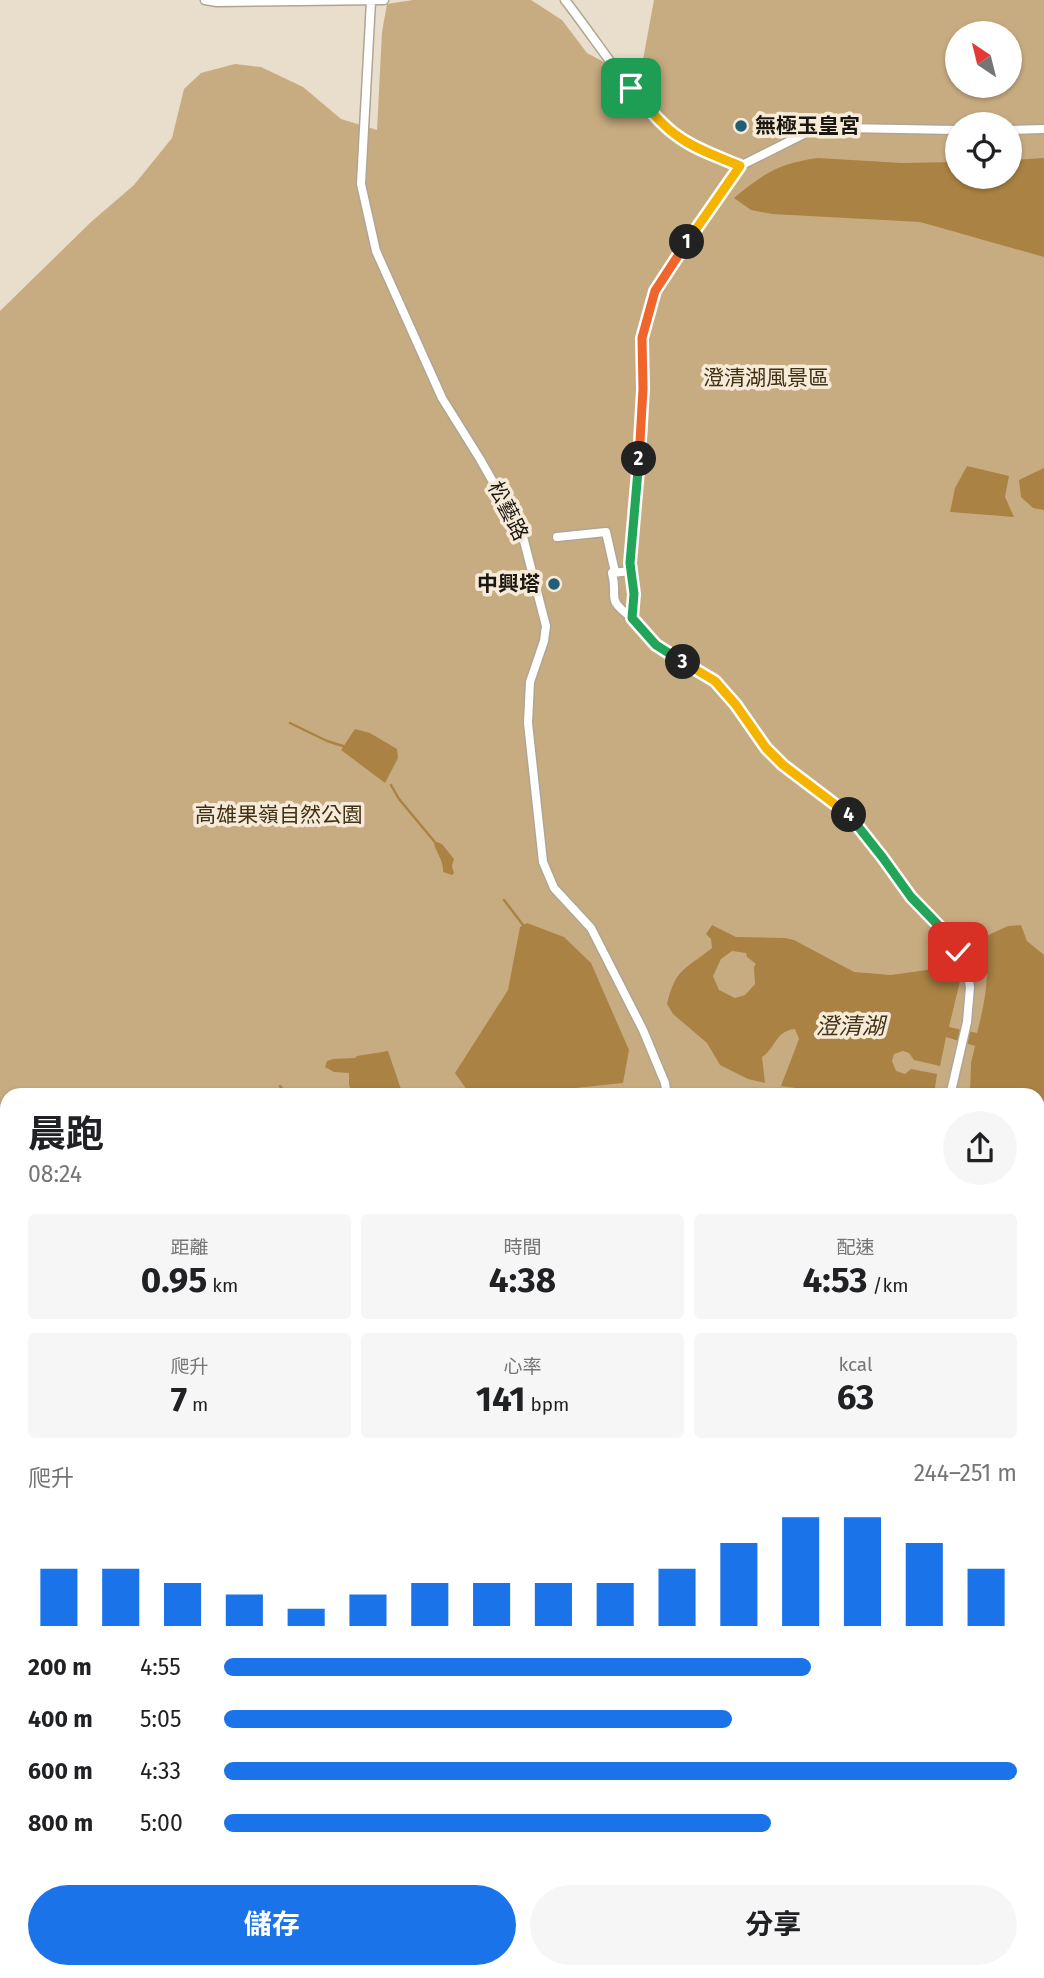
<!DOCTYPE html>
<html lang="zh-TW">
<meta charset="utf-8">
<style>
:root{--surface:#fff;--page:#f6f6f6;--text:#202124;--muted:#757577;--accent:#1a73e8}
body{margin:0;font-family:"Fira Sans","Noto Sans TC",sans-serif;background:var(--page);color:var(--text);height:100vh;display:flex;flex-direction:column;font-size:26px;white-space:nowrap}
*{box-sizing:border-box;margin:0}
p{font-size:23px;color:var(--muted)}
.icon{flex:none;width:38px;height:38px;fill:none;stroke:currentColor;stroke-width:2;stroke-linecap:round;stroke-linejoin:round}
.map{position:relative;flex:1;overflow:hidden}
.sheet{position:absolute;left:0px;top:1088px;width:1045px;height:891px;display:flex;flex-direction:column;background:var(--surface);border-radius:21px 21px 0 0;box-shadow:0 2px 5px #0004}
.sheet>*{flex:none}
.needle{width:46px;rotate:325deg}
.tools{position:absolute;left:945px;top:21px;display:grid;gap:14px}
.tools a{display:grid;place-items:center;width:77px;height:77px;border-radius:50%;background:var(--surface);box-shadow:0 2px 5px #0004;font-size:35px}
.pin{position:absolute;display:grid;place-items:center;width:60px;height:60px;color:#fff;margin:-30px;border-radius:14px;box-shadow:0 4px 10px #0006}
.km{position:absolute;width:35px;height:35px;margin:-18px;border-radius:50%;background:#222;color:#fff;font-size:19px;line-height:35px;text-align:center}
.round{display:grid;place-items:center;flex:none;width:74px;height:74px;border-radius:37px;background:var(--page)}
.overview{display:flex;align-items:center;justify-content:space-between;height:119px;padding:0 28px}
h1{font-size:38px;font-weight:700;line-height:52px}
.stats{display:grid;grid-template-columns:repeat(3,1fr);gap:10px;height:119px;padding:7px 28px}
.stats div{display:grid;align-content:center;border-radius:7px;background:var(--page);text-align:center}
.stats b{font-size:35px;font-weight:700}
.stats small{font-size:19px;font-weight:400}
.stats p{font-size:19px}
.chart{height:196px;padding:14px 28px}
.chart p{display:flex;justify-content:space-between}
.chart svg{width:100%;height:126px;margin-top:7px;stroke:var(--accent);stroke-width:6}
.action{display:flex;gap:14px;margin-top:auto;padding:14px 28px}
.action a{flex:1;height:80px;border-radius:42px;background:var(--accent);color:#fff;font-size:28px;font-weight:700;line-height:80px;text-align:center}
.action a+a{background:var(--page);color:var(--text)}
ul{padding:0 28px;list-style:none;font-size:23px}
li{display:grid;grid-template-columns:112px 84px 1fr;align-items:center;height:52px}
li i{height:18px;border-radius:9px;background:var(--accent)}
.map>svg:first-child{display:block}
.green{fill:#c8ac81;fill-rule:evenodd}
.water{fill:#aa8344;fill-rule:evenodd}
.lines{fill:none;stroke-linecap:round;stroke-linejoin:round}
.stream{stroke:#aa8344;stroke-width:2.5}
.minor-casing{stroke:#afa594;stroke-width:11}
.minor{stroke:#fff;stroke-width:8}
.split-1-casing{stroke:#fff;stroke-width:14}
.split-2-casing{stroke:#fff;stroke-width:14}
.split-3-casing{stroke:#fff;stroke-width:14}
.split-4-casing{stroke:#fff;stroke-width:14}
.split-5-casing{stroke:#fff;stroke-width:14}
.split-1{stroke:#f5b400;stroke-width:9}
.split-2{stroke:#f0652b;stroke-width:9}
.split-3{stroke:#22a559;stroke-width:9}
.split-4{stroke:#f5b400;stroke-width:9}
.split-5{stroke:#22a559;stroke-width:9}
.poi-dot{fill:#225e76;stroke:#f6ebd9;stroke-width:2.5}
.labels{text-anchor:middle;stroke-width:7;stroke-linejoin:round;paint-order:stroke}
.poi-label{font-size:21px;font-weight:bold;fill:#1b1711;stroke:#f6ebd9;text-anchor:start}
.park-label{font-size:21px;fill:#413013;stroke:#f6ebd9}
.street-label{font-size:21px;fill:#1b1711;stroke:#f6ebd9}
.water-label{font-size:23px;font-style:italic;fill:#433215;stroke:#f6ebd9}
</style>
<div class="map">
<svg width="1044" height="1978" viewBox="0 0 1044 1978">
<rect width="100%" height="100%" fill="#e9ddcc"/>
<path class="green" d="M413,0H531L562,20L587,53L639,81L654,0H1044V1498H1038V1096H7V1621L0,1614V311L91,222L134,185L172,138L184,89L201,73L235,64L261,67L303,87L341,119L377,130L382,32L387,4ZM957,33H1010V86H957ZM957,124H1010V177H957Z
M0,1676L7,1677V1972H82L80,1978H0Z"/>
<path class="water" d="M818,158L902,163L957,162V177H1010V160L1044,158V257L920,222L772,214L751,210L734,198C763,174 779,163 818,158Z
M967,466L1009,476L1005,497L1014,517L950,512L955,488Z
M1044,468V510L1033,508L1021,497L1019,480Z
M355,729L370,733L397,749L398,758L385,783L341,750Z
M434,841L442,844L454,859L452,866L454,873L452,875L443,872C444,859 434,851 434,841Z
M527,923L564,937L591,963L629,1050L623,1083L537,1092L469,1093L455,1073L508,990L520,927Z
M712,925L736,937L785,938L794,940L854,972L891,975L948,967L955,970L960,981L949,1027L977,1033C985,1003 992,968 982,938L1008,926L1021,925L1027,941L1044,955V1133L1038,1132V1096L970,1095L971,1063L975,1046L946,1037L940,1066L914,1060L909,1053L903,1051L894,1054L892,1061L896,1071L905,1074L911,1069L937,1074L934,1095L869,1096L828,1088L804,1089L781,1086L799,1039L795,1029C775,1031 776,1048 762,1057L765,1083L748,1079L720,1065L707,1043L673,1014L667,1004C676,967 685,970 712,948L711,939L706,934ZM732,951L746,953L747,957L756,964L754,967L755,984L745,995L735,998L719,990L713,976L721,959Z
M388,1051L403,1095H353L349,1085V1073L334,1072L325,1067L327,1061L333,1059L355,1058L357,1056Z"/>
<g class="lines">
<path class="stream" d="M290,723L327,741L343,746
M391,785L399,799L434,841
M504,900L523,925
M280,1086L287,1096"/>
<defs>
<path id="minor" d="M205,0L217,2L384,0
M565,0C601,46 631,98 676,135C694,149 718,157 740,166
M371,1L361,184L376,251L442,398L480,459L522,533L546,626L544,641L530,682L528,723L543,862L554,888L591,928L643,1030L665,1083L667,1096
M1010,130L1044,129
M557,537L606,532L615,572
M631,571L612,573C619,599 604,597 632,618
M950,1096L967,1022L970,987L966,964L958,952L942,929L910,897L883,858L846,812L783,765L767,748L736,705L715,681L656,645L632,618L634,594L630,563L640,440L642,338L655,291L703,216L740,166L806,133L843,128L957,130
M1038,1153L1044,1155
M1038,1512H1044
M1038,1563L1044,1562
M1038,1645L1044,1655
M1038,1706L1044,1708
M1038,1724L1044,1727
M1038,1891H1044
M653,1972L655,1978
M734,1972L735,1978
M817,1972V1978
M88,1978L90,1972
M546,1978L555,1972
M849,1978L852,1972"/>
</defs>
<use href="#minor" class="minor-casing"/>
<use href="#minor" class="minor"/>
</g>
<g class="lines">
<defs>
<path id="split-1" d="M631,88C646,105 660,124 679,137C697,150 719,157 740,166L687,242"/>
<path id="split-2" d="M639,459L643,389L642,338L655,291L687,242"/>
<path id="split-3" d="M639,459L630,563L634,594L632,618L656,645L683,662"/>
<path id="split-4" d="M683,662L715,681L736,705L766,748L783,765L849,815"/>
<path id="split-5" d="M849,815L883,858L911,897L942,929L958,952"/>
</defs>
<use href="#split-1" class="split-1-casing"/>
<use href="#split-2" class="split-2-casing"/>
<use href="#split-3" class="split-3-casing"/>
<use href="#split-4" class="split-4-casing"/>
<use href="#split-5" class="split-5-casing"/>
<use href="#split-1" class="split-1"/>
<use href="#split-2" class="split-2"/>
<use href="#split-3" class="split-3"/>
<use href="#split-4" class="split-4"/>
<use href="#split-5" class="split-5"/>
</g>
<g class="poi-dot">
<circle cx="741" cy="126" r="7"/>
<circle cx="554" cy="584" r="7"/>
</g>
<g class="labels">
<g class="poi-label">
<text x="755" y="133">無極玉皇宮</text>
<text x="540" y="591" text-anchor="end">中興塔</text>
</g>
<g class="park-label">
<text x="766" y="385">澄清湖風景區</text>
<text x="279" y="822">高雄果嶺自然公園</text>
</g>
<g class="street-label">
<text transform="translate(508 511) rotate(63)" y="7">松藝路</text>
</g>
<g class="water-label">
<text x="850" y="1034">澄清湖</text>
</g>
</g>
</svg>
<div class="tools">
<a><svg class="needle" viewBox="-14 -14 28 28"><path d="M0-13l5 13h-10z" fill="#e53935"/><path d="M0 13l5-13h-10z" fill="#757577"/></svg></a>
<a><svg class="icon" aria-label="locate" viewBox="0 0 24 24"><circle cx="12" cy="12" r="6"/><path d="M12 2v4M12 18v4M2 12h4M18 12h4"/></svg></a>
</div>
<div class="pin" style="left:631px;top:88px;background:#1e9e55"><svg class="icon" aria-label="arrive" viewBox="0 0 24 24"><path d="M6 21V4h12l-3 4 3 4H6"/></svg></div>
<div class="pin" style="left:958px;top:952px;background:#d93025"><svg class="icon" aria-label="check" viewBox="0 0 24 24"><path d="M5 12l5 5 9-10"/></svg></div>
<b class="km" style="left:687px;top:242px">1</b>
<b class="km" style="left:639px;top:459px">2</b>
<b class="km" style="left:683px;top:662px">3</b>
<b class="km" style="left:849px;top:815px">4</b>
<section class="sheet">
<div class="overview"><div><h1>晨跑</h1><p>08:24</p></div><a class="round"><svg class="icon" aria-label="share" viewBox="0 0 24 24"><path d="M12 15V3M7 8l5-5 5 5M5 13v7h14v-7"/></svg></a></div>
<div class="stats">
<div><p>距離</p><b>0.95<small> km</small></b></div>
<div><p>時間</p><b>4:38</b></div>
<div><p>配速</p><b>4:53<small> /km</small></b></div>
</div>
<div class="stats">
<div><p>爬升</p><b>7<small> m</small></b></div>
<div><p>心率</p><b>141<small> bpm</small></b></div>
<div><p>kcal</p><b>63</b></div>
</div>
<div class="chart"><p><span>爬升</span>244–251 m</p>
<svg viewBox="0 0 160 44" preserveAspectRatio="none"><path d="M5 44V24M15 44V24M25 44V29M35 44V33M45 44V38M55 44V33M65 44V29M75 44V29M85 44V29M95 44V29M105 44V24M115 44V15M125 44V6M135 44V6M145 44V15M155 44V24"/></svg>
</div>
<ul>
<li><b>200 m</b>4:55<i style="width:74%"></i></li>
<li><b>400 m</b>5:05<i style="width:64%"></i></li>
<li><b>600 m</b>4:33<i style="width:100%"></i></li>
<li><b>800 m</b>5:00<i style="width:69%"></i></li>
</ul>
<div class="action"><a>儲存</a><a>分享</a></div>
</section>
</div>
